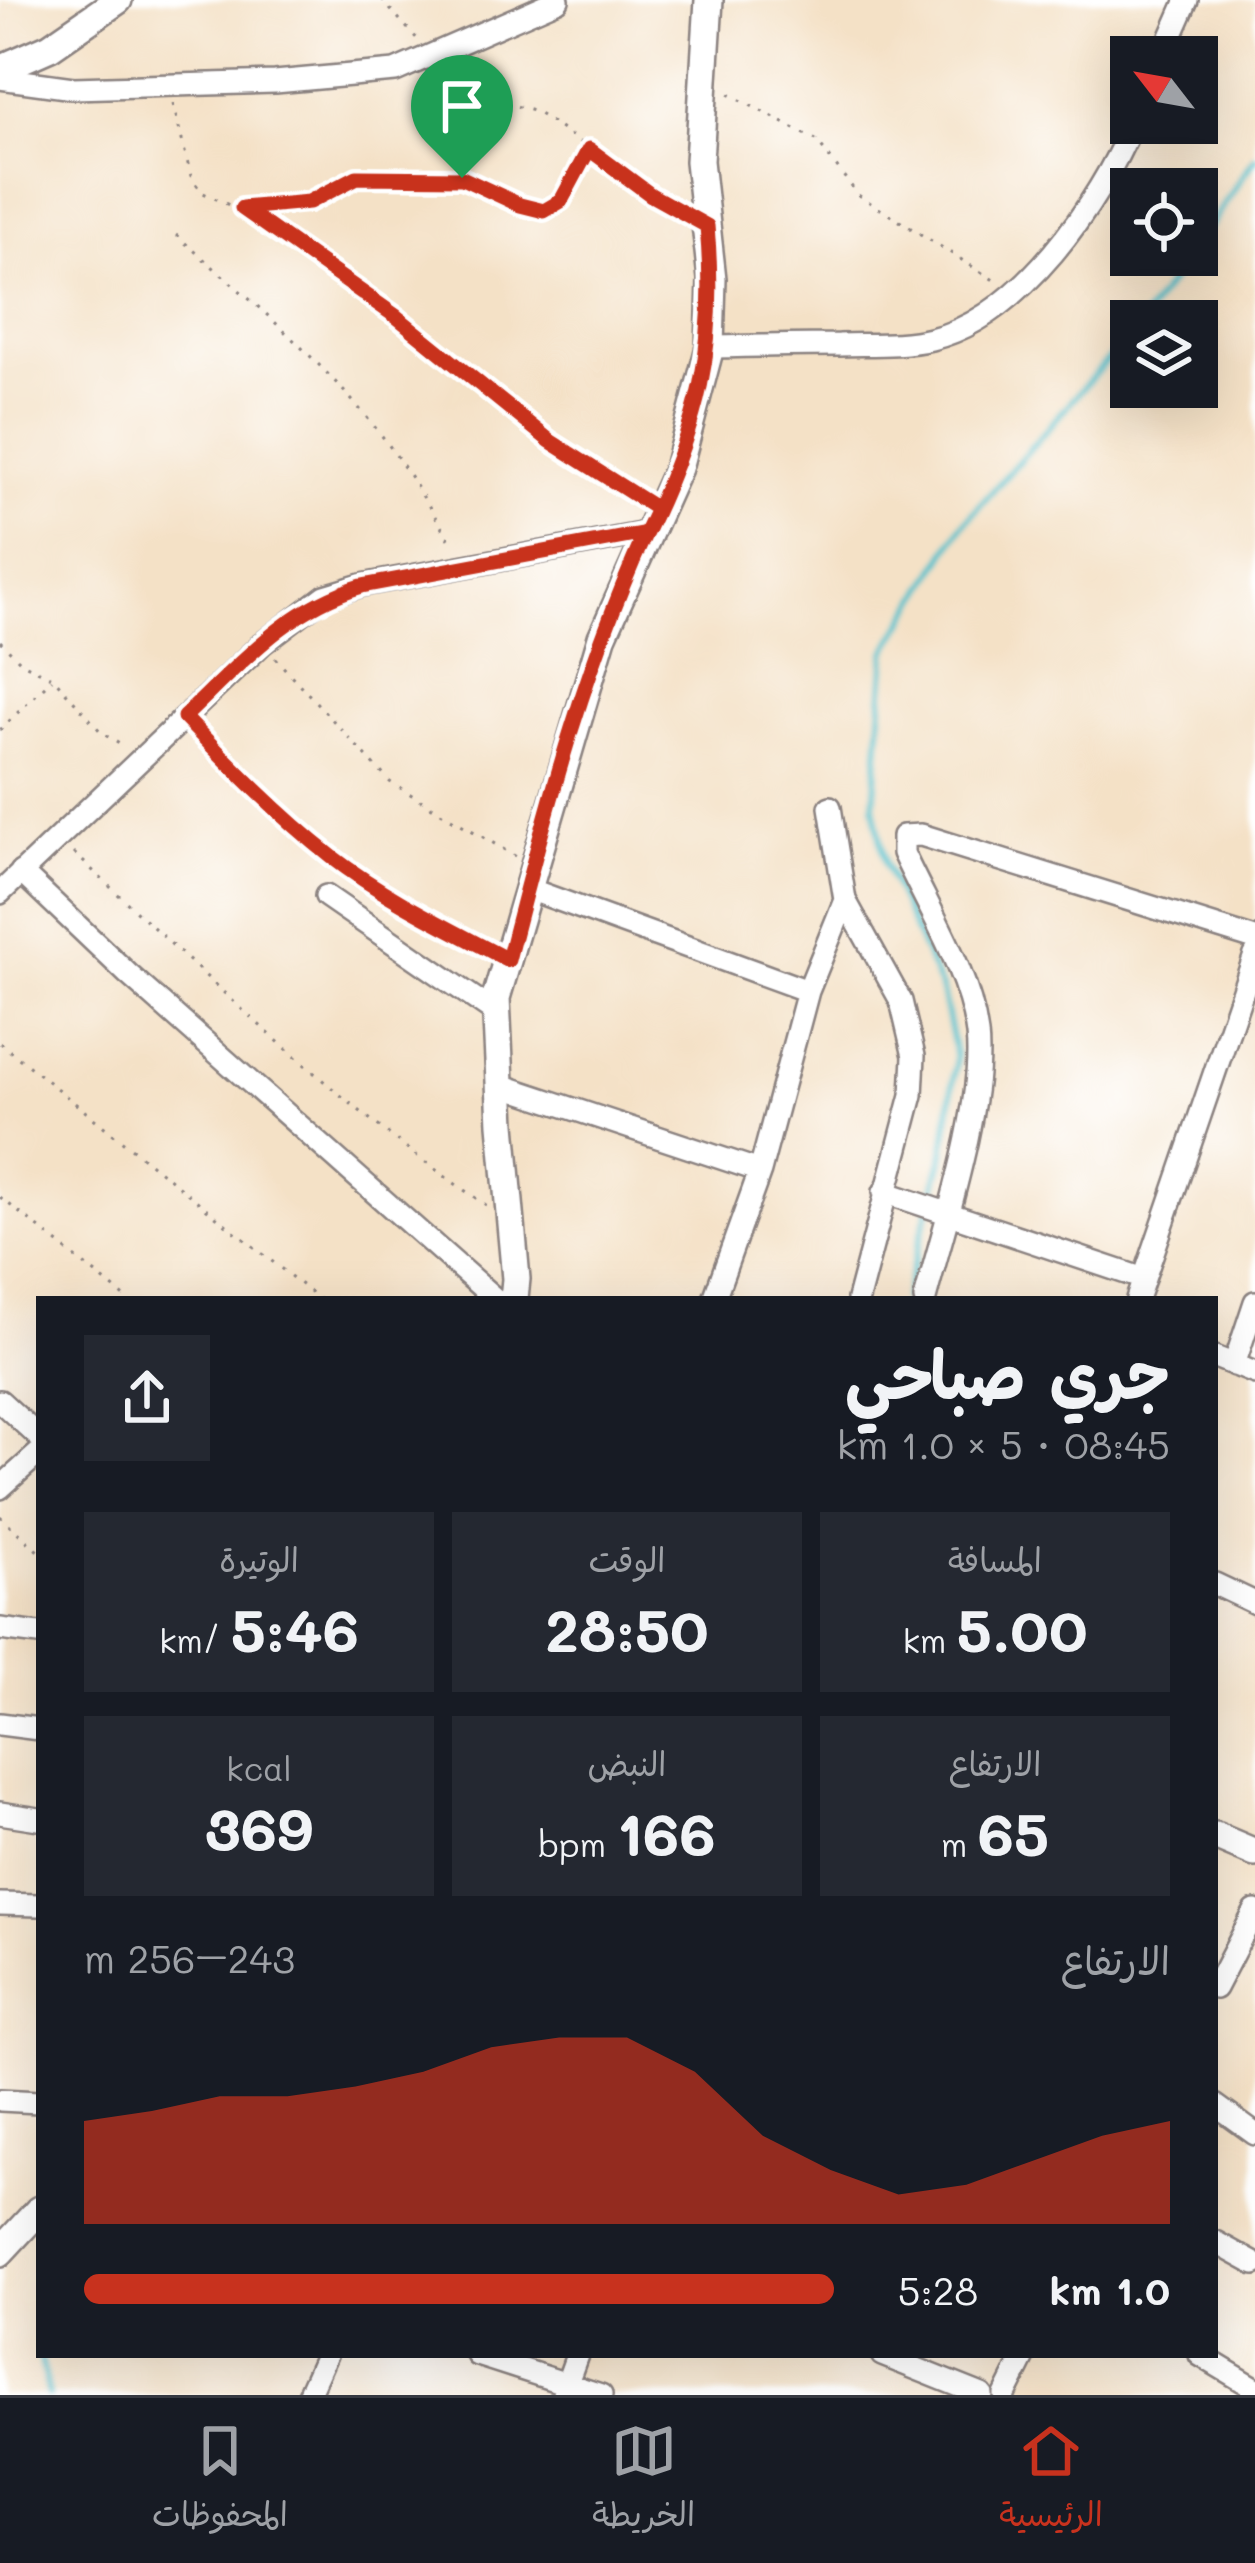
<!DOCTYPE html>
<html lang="ar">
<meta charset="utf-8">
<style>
:root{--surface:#171b24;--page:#242831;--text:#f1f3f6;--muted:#9ea1a6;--line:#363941;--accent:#c8321e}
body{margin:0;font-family:Mali,"Playpen Sans Arabic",sans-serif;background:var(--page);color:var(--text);direction:rtl;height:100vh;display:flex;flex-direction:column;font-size:45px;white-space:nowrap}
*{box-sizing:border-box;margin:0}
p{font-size:39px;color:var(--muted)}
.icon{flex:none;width:66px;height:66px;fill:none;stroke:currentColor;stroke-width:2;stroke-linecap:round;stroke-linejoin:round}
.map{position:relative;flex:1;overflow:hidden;direction:ltr}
.sheet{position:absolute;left:36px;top:1296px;width:1182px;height:1062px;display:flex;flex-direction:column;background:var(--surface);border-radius:0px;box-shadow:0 12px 48px #0002;direction:rtl}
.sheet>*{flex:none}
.needle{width:78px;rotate:301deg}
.tools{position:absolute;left:1110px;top:36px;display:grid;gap:24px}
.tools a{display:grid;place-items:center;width:108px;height:108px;border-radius:0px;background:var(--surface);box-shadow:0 12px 48px #0002;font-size:60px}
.pin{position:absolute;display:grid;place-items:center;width:102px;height:102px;color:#fff;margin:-123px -51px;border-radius:50% 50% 50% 0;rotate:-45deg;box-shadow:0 0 12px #0007}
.pin .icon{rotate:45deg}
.round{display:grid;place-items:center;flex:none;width:126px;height:126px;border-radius:0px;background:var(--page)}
.summary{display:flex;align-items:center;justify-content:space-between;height:204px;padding:0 48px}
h1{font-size:66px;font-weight:700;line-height:90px}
.metrics{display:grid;grid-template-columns:repeat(3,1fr);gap:18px;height:204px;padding:12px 48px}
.metrics div{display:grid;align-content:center;border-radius:0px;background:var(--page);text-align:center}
.metrics b{font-size:60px;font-weight:700}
.metrics small{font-size:33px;font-weight:400}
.metrics p{font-size:33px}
.chart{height:336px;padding:24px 48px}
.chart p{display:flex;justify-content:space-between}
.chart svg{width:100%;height:216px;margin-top:12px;fill:var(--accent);opacity:.7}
ul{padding:0 48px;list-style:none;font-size:39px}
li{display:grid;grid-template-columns:192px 144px 1fr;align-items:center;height:90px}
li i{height:30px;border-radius:15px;background:var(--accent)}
.tabs{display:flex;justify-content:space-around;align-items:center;height:168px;border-top:3px solid var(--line);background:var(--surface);font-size:33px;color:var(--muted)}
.tabs a{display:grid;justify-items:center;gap:6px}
.tabs .current{color:var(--accent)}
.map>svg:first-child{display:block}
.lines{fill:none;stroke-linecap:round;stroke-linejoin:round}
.stream{stroke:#54c1cc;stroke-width:6}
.minor-casing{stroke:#8b8280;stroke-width:26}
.tertiary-casing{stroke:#8b8280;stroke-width:32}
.path{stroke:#8b8280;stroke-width:3;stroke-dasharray:3 9;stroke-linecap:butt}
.minor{stroke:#fff;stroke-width:21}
.tertiary{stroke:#fff;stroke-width:27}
.route-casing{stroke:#fff;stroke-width:24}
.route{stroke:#c8321e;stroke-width:15}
</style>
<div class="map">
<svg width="1255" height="2395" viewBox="0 0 1255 2395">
<rect width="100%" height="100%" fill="#fff"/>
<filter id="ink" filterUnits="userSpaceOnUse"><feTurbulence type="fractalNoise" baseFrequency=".00833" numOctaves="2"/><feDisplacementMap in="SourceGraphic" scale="24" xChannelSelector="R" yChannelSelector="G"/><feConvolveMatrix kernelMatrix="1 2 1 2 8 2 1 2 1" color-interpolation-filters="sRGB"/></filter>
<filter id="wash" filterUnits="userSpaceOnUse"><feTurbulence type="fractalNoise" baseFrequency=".004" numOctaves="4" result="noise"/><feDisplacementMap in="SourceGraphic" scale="48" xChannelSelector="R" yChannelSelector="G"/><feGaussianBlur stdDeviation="2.7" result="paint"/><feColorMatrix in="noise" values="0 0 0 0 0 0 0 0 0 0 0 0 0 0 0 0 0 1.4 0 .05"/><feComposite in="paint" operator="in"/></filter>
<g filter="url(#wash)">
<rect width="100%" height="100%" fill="#f4e1c6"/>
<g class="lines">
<path class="stream" d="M1197,245L1255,158
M1141,321L1190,255
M904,1299L944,1152L956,1058L942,991L885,864L874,806L886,652L962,526L1131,333
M40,2355L49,2395"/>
</g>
</g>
<g filter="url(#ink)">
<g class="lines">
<defs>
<path id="minor" d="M1162,57L1187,0
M0,78L73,88L275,82L395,71L558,0
M710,347C753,346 796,345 839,345C869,344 902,346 931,339C1021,318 1099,203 1133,123
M830,807L845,900L901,1001L914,1056L912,1095L858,1299
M21,872L128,974L495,1299
M526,888L808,991
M0,893L262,644L325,596L362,585L646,533
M326,896L497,1014
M501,1085L760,1171
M884,1192L1144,1279
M714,1299L760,1171L808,991L845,900
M925,1299C943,1230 985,1102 977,1034C969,972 929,910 903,853V836L921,835L1255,939
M1137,1299L1255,955
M1215,1357L1255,1373
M1234,1365L1255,1302
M0,1401L39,1437
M0,1488L39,1453
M1215,1584L1255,1603
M0,1629L39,1634
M0,1724L39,1729
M0,1813L39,1819
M0,1904L39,1905
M1215,1988L1255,1911
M0,2100L39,2102
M1215,2105L1255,2134
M1215,2242L1255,2264
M477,2355L601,2395
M882,2355L982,2395
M1200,2355L1255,2388
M563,2394L577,2355
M308,2395L326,2355
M1005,2395L1025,2355"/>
<path id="tertiary" d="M0,69L50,47L118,0
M514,1299L516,1279L502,1124L496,998L602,637L678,468L710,347L712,279L699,161L709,0
M1215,1836L1255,1853
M0,2252L39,2210"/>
</defs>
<use href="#minor" class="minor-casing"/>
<use href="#tertiary" class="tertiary-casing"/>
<path class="path" d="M382,0L419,41
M425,79L536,112L680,211
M729,94L816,140L858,195L997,282
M173,104L191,176L201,192L266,222L397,317L550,441L641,499
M243,207L309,202L357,177L431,174L462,178L520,205L544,211L561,201L589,149
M176,235C249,298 322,360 382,436C408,470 430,509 453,545
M0,641L22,663L54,678L102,733L124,747
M275,658L390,782L515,856
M0,730L52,679
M197,731L333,857L416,911L485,948
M74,853C206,976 336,1104 486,1205
M0,1043L319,1299
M0,1197L127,1299
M0,1516L39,1552"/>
<use href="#minor" class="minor"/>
<use href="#tertiary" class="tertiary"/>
</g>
</g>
<g class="lines" filter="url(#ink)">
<defs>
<path id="route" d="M462,178L520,205L544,211L561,201L589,149L651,195L707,226C718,349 699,423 646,533L362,586C287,608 239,665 184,717C231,766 279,815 332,857C385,898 448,928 508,960C547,807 588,651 657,509L550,441L397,317L242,208L309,202L357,177L462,178"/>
</defs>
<use href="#route" class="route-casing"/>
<use href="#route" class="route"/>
</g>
</svg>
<div class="tools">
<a><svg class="needle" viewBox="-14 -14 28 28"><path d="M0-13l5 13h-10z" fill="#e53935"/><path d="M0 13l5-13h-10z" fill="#9ea1a6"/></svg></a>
<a><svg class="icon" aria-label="locate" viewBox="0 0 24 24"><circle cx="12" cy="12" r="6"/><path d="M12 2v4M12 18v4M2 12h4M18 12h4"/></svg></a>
<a><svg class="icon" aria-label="layers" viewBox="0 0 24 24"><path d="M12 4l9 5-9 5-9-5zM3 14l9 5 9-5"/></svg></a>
</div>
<div class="pin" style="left:462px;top:178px;background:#1e9e55"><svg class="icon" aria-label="arrive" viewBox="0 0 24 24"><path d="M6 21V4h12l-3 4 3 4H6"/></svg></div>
<section class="sheet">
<div class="summary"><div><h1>جري صباحي</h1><p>08:45 · 5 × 1.0 km</p></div><a class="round"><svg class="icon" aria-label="share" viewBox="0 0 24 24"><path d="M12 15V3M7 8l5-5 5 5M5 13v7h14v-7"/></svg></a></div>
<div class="metrics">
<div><p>المسافة</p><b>5.00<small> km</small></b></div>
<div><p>الوقت</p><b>28:50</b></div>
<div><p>الوتيرة</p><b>5:46<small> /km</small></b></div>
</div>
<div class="metrics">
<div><p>الارتفاع</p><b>65<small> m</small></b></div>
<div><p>النبض</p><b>166<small> bpm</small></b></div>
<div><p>kcal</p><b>369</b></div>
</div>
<div class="chart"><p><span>الارتفاع</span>243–256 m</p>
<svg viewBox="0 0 160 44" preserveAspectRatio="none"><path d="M0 44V23L10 21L20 18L30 18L40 16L50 13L60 8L70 6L80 6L90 13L100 26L110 33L120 38L130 36L140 31L150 26L160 23V44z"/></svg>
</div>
<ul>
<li><b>1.0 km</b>5:28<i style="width:100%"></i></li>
</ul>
</section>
</div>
<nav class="tabs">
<a class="current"><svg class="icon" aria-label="home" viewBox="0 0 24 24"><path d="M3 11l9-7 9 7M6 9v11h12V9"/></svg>الرئيسية</a>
<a><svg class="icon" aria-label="map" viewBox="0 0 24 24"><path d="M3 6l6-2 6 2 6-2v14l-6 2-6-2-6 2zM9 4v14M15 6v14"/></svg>الخريطة</a>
<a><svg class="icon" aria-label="saved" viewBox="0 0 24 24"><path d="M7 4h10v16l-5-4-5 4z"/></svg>المحفوظات</a>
</nav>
